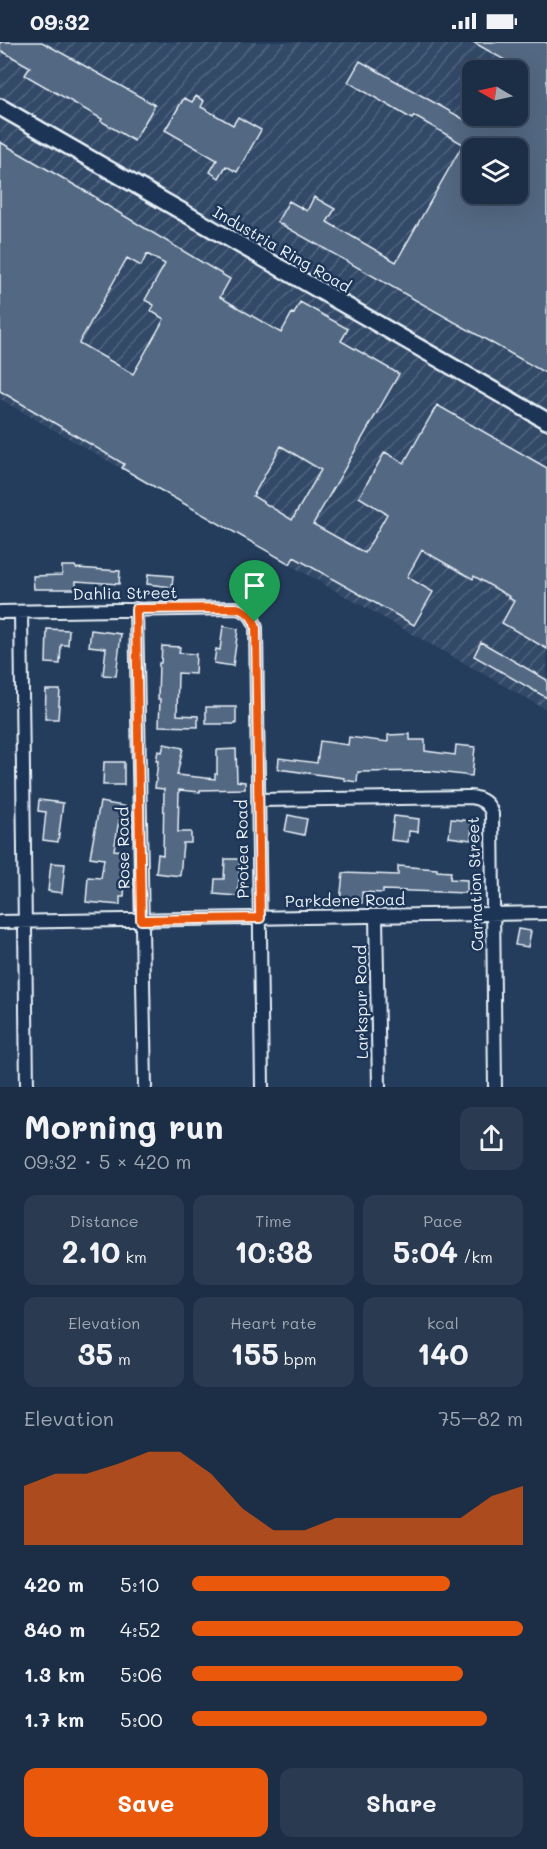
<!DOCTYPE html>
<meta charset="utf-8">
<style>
:root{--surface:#1c2e46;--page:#293a51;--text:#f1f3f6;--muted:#a0a8b3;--line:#3a4a5f;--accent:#ea580c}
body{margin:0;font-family:Mali,sans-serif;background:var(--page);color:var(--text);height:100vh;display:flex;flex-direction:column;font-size:22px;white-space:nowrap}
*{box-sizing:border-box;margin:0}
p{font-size:20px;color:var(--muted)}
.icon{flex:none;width:33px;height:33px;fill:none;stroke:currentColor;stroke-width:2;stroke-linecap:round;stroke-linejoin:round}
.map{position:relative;height:1045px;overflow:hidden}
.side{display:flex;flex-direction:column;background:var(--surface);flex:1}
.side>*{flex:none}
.needle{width:39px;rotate:279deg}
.buttons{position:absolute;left:462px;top:18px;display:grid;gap:12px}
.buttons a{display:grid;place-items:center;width:66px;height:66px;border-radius:12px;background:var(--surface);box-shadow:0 6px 24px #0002,0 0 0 2px var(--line);font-size:30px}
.pin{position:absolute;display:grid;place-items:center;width:51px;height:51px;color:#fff;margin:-62px -26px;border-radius:50% 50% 50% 0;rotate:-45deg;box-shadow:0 0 6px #0007}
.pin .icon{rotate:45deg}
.round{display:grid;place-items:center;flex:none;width:63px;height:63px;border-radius:12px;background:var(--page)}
.head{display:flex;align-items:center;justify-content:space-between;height:102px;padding:0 24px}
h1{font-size:33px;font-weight:700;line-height:45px}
.figures{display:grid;grid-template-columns:repeat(3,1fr);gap:9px;height:102px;padding:6px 24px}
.figures div{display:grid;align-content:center;border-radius:12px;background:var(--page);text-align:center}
.figures b{font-size:30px;font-weight:700}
.figures small{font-size:16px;font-weight:400}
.figures p{font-size:16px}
.chart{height:168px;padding:12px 24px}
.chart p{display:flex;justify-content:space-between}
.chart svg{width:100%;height:108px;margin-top:6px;fill:var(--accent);opacity:.7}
.primary-button{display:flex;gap:12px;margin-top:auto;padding:12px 24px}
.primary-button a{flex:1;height:69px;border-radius:12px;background:var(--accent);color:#fff;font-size:24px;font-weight:700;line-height:69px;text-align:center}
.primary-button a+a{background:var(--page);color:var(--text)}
ul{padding:0 24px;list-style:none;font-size:20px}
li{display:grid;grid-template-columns:96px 72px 1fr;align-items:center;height:45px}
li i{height:15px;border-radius:8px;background:var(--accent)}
.status{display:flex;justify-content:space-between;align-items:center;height:42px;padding:0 30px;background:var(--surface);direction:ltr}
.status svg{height:16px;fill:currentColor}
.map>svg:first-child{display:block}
.industrial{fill:url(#industrial-furrows);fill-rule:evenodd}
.building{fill:#536782;stroke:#e8f1f8;stroke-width:1.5;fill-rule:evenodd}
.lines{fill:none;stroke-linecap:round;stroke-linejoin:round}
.minor-casing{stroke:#e8f1f8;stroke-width:16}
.tertiary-casing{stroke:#e8f1f8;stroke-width:20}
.minor{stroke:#1d3557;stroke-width:12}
.tertiary{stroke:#1d3557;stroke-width:15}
.route-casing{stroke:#fff;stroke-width:12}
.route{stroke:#ea580c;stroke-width:8}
.labels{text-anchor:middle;stroke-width:5;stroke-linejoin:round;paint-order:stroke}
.street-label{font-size:16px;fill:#e8f1f8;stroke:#1d3557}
</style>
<div class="status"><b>09:32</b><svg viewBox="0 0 49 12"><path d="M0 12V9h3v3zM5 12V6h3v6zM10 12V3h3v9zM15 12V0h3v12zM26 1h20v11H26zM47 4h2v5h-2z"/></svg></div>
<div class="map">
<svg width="547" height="1045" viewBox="0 0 547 1045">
<defs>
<pattern id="industrial-furrows" width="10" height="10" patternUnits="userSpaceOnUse" patternTransform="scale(1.5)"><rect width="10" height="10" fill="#334a68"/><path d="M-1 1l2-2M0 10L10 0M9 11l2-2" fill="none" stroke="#51657e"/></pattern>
</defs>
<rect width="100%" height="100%" fill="#253d5d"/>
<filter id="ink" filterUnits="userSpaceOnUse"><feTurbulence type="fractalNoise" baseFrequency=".0167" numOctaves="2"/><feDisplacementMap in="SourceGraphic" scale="12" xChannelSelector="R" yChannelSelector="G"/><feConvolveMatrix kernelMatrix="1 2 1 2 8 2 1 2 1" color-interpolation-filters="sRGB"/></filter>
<g filter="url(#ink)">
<path class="industrial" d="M0,0H547V668L290,523L0,357ZM472,28H518V74H472ZM472,106H518V152H472Z"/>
<path class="building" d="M0,0H42L155,63L134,99L101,79L102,77L25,33L30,25L0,8Z
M473,0H547V332L277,180L289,159L307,169L314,155L335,167L327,180L396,220L463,102L414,74L412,77L348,40L360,19L474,83L480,74H518V28H505L510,21ZM472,106H518V152H472Z
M196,54L204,59L201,65L233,83L238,75L261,88L237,130L226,124L219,136L210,130L217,118L165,88L184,56L192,60Z
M0,100L97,156L96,157L230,237L220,255L281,291L292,271L294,272L300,260L348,287L341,299L399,332L313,482L365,511L387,472L359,455L385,410L404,421L437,363L547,426V607L502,581L514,559L509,556L510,555L474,534L473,537L422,508L407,535L433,550L414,583L294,515L290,522L139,436L122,426L124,422L0,349ZM147,212L165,222L145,258L154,263L151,269L164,277L133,332L79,301L127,216L141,224ZM281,404L321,428L292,478L253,454Z
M62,524H75L76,526L120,529L119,542L76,539V547H34L33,534L62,533Z
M148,532L173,534L172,545L147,542Z
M223,584L238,587L233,624L214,621L216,607L220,608Z
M47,587L69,588L68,603H61L60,622L46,621Z
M91,588L121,592L116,634L103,633L106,606L89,604Z
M481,600L547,638V656L474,614Z
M162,604L180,605L179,611L196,612L195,632L178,631L177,673L198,674V685L159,684L160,657H158L159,621H161Z
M46,648H60L58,677H45Z
M206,665H236V682H206Z
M410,692V698H425V709L455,713L456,703L475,705L472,734L429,729L358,730L357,740L344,738V736L278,727L279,716L317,721L320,699L348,703L349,695L388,700V693Z
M164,702L183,706L177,733L215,737V732H217V708L236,707L237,739L245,740V747L200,748V750L179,748L178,790H191V801H183L180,834L156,831L158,812L163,813L164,747L155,746L158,719H156L158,709L162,710Z
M104,720H124V743H103Z
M39,758L63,761L58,800L43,798L46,770L38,769Z
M100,760L129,765L127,779L119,778L114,808L124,809L120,838H125L124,855H120V863L86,860L88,835L101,836L104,817L90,815Z
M288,773L307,777L304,793L285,789Z
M394,774L419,777L418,790L409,789L408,800L391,798Z
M451,777L472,779L471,798L449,795Z
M225,817H240L238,854L214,852L215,837H224Z
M51,821L65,822L62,851L48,849Z
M398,824L437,827V829L451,830L450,837L467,838V851L383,848V851L362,850V861L340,860L343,831L398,833Z
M518,887L531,889L528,905L515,903Z"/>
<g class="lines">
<defs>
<path id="minor" d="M136,567L145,1045
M0,570L237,566C248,569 254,575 256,586L262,1045
M21,570L27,1045
M258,758L470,755C481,756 489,761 492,772L495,1045
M376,874L379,1045
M0,880L547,871"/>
<path id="tertiary" d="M0,65L547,379"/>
</defs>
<use href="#minor" class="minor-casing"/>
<use href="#tertiary" class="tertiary-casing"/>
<use href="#minor" class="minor"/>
<use href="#tertiary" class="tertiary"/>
</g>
</g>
<g class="lines" filter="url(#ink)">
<defs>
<path id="route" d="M237,566C248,569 254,575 256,586L260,876L141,878L136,567Z"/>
</defs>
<use href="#route" class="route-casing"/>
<use href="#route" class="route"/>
</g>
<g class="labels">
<g class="street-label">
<text transform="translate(282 207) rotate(30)" y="6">Industria Ring Road</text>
<text transform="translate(125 551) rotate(-1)" y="6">Dahlia Street</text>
<text transform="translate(123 806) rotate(-91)" y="6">Rose Road</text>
<text transform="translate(242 807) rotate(-91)" y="6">Protea Road</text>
<text transform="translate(475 842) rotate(-92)" y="6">Carnation Street</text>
<text transform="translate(345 858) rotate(-1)" y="6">Parkdene Road</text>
<text transform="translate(361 960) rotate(-91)" y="6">Larkspur Road</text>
</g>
</g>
</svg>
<div class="buttons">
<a><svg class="needle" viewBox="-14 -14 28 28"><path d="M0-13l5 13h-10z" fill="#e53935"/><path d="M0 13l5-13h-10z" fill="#a0a8b3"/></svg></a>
<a><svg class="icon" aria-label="layers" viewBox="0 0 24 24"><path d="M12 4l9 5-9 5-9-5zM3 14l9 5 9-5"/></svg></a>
</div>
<div class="pin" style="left:255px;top:580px;background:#1e9e55"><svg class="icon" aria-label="arrive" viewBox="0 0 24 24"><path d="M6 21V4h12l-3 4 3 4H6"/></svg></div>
</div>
<section class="side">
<div class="head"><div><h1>Morning run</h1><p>09:32 · 5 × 420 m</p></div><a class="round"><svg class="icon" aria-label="share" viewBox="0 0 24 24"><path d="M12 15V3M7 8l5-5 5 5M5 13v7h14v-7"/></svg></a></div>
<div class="figures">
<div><p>Distance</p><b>2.10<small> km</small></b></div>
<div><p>Time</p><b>10:38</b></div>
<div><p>Pace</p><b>5:04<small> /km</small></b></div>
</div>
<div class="figures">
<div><p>Elevation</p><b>35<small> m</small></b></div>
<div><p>Heart rate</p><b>155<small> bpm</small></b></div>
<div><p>kcal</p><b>140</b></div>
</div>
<div class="chart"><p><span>Elevation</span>75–82 m</p>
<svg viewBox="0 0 160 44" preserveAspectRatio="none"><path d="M0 44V20L10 15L20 15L30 11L40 6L50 6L60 15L70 29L80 38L90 38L100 33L110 33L120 33L130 33L140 33L150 24L160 20V44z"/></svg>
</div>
<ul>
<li><b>420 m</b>5:10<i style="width:78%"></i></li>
<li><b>840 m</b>4:52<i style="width:100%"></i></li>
<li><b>1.3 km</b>5:06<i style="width:82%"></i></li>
<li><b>1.7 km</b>5:00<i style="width:89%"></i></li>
</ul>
<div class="primary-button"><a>Save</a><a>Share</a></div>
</section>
